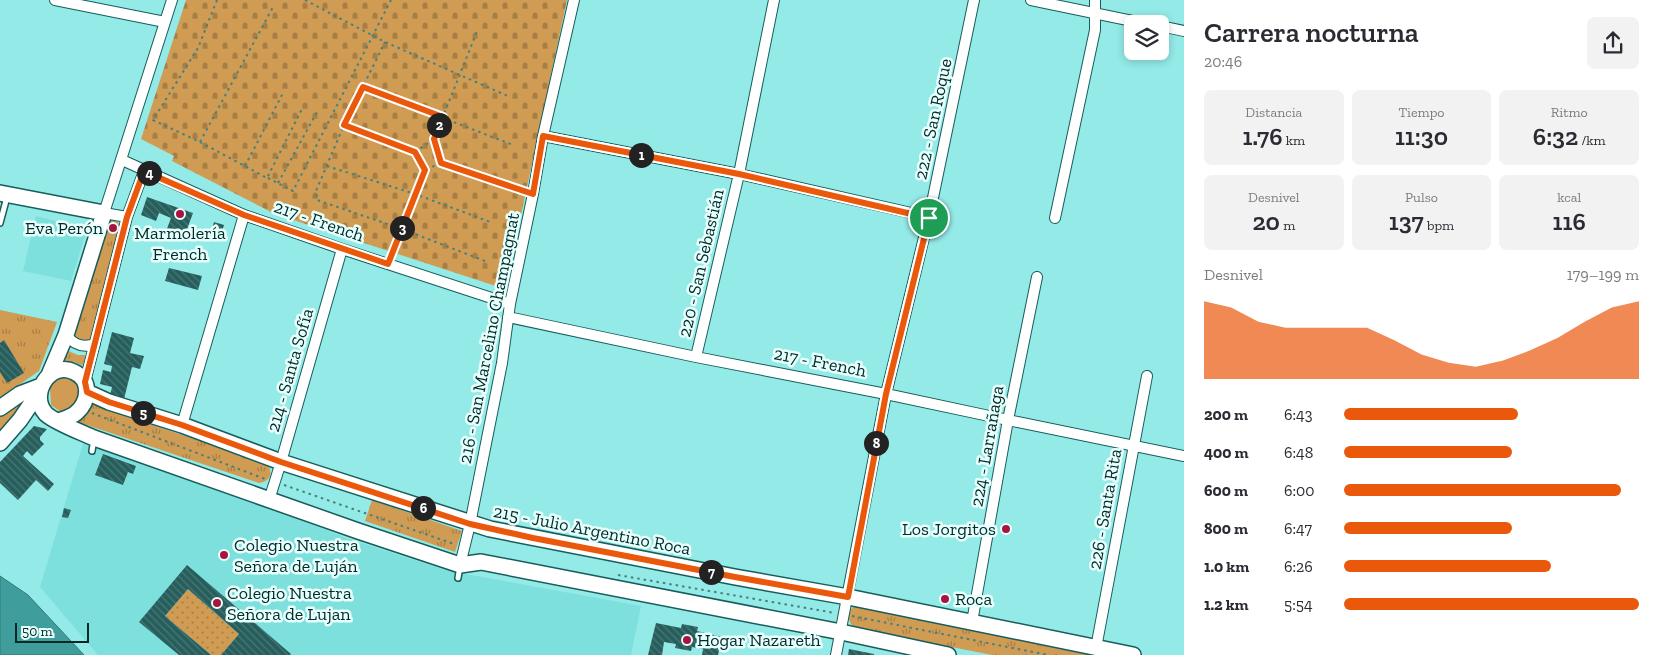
<!DOCTYPE html>
<html lang="es">
<meta charset="utf-8">
<style>
:root{--surface:#fff;--page:#f2f2f3;--text:#2b2b33;--muted:#7c7c81;--accent:#ea580c}
body{margin:0;font-family:"Zilla Slab",serif;background:var(--page);color:var(--text);height:100vh;display:flex;flex-direction:column;font-size:19px;white-space:nowrap}
*{box-sizing:border-box;margin:0}
p{font-size:16px;color:var(--muted)}
.icon{flex:none;width:28px;height:28px;fill:none;stroke:currentColor;stroke-width:2;stroke-linecap:round;stroke-linejoin:round}
.map{position:relative;flex:1;overflow:hidden}
.drawer{display:flex;flex-direction:column;background:var(--surface);width:475px}
.drawer>*{flex:none}
.buttons{position:absolute;left:1124px;top:15px;display:grid;gap:10px}
.buttons a{display:grid;place-items:center;width:45px;height:45px;border-radius:8px;background:var(--surface);box-shadow:0 2px 8px #0003;font-size:25px}
.scale{position:absolute;left:15px;bottom:12px;width:74px;box-sizing:border-box;padding-left:5px;border:2px solid #032a29;border-top:0;font-size:14px;line-height:18px;white-space:nowrap;color:#032a29;-webkit-text-stroke:4px #e7fffd;paint-order:stroke}
.pin{position:absolute;display:grid;place-items:center;width:42px;height:42px;color:#fff;margin:-21px;border:2px solid #fff;border-radius:50%;box-shadow:0 1px 5px #0007}
.km{position:absolute;width:25px;height:25px;margin:-12px;border-radius:50%;background:#222;color:#fff;font-size:14px;line-height:25px;text-align:center}
.round{display:grid;place-items:center;flex:none;width:52px;height:52px;border-radius:8px;background:var(--page)}
.summary{display:flex;align-items:center;justify-content:space-between;height:85px;padding:0 20px}
h1{font-size:28px;font-weight:600;line-height:38px}
.stats{display:grid;grid-template-columns:repeat(3,1fr);gap:8px;height:85px;padding:5px 20px}
.stats div{display:grid;align-content:center;border-radius:8px;background:var(--page);text-align:center}
.stats b{font-size:25px;font-weight:600}
.stats small{font-size:14px;font-weight:400}
.stats p{font-size:14px}
.chart{height:140px;padding:10px 20px}
.chart p{display:flex;justify-content:space-between}
.chart svg{width:100%;height:90px;margin-top:5px;fill:var(--accent);opacity:.7}
ul{padding:0 20px;list-style:none;font-size:16px}
li{display:grid;grid-template-columns:80px 60px 1fr;align-items:center;height:38px}
li i{height:12px;border-radius:6px;background:var(--accent)}
main{display:flex;flex:1;min-height:0}
.map>svg:first-child{display:block}
.built{fill:#7de0dd}
.grass{fill:#d09b53}
.cemetery{fill:url(#cemetery-stones)}
.park{fill:url(#park-tufts)}
.garden{fill:url(#garden-dots)}
.water{fill:#3f9e9b;stroke:#2d7b79}
.building{fill:url(#building-back-hatch)}
.lines{fill:none;stroke-linecap:round;stroke-linejoin:round}
.lane-casing{stroke:#165d5b;stroke-width:8}
.street-casing{stroke:#165d5b;stroke-width:12}
.secondary-casing{stroke:#165d5b;stroke-width:18}
.path{stroke:#44817f;stroke-width:2;stroke-dasharray:2.5 4;stroke-linecap:butt}
.lane{stroke:#fff;stroke-width:5}
.street{stroke:#fff;stroke-width:10}
.secondary{stroke:#fff;stroke-width:15}
.route-casing{stroke:#fff;stroke-width:10}
.route{stroke:#ea580c;stroke-width:6}
.poi-dot{fill:#a9133f;stroke:#e7fffd;stroke-width:2}
.labels{text-anchor:middle;stroke-width:5;stroke-linejoin:round;paint-order:stroke}
.street-label{font-size:18px;fill:#032a29;stroke:#e7fffd}
.poi-label{font-size:18px;fill:#032a29;stroke:#e7fffd;text-anchor:start}
</style>
<main>
<div class="map">
<svg width="1184" height="655" viewBox="0 0 1184 655">
<defs>
<pattern id="cemetery-stones" width="16" height="16" patternUnits="userSpaceOnUse" patternTransform="scale(1.25)"><rect width="16" height="16" fill="#d09b53"/><path d="M2 7V4a2 2 0 0 1 4 0v3zM10 15v-3a2 2 0 0 1 4 0v3z" fill="#a77f45"/></pattern>
<pattern id="park-tufts" width="24" height="20" patternUnits="userSpaceOnUse" patternTransform="scale(1.25)"><rect width="24" height="20" fill="#d09b53"/><path d="M3 7l-1-3M5 7V3M7 7l1-3M15 17l-1-3M17 17v-4M19 17l1-3" fill="none" stroke="#a77f45"/></pattern>
<pattern id="garden-dots" width="8" height="8" patternUnits="userSpaceOnUse" patternTransform="scale(1.25)"><rect width="8" height="8" fill="#d09b53"/><path d="M2 2h.1M6 6h.1" fill="none" stroke="#a77f45" stroke-width="1.8" stroke-linecap="round"/></pattern>
<pattern id="building-back-hatch" width="6" height="6" patternUnits="userSpaceOnUse" patternTransform="scale(1.25)"><rect width="6" height="6" fill="#265e5c"/><path d="M-1 5l2 2M0 0l6 6M5-1l2 2" fill="none" stroke="#497675"/></pattern>
</defs>
<rect width="100%" height="100%" fill="#93eae7"/>
<path class="built" d="M36,216L87,229L71,281L23,271Z
M85,437L349,539L449,571L641,606L631,655H98L40,587Z"/>
<path class="grass" d="M72,373C82,393 84,397 68,413L61,412L51,405L50,388L54,378Z
M22,399L25,403L0,432V414Z"/>
<path class="cemetery" d="M186,0H567L506,285L502,288L275,214L172,161L174,156L141,139Z"/>
<path class="park" d="M113,220L118,222L120,227L92,339L86,343L72,337L109,221Z
M0,310L57,322L39,371L0,398Z
M66,350L78,355H87L85,366L73,362L62,361Z
M91,402L114,412L266,463C274,471 271,482 259,483L78,422L86,413Z
M372,500L462,531L455,552L365,521Z
M854,606L1115,655H992L855,628C847,622 847,613 854,606Z"/>
<path class="garden" d="M188,589L239,634L221,655H211L165,616Z"/>
<path class="water" d="M0,576L28,595L84,655H0Z"/>
<path class="building" d="M147,197L193,213L183,240L165,234L171,218L159,213L156,221L141,215Z
M214,222L224,225L219,241L209,239Z
M169,268L202,276L198,290L165,281Z
M112,332L134,338L130,353L144,356L140,369L132,367L124,399L110,396L112,387L100,384L103,370L111,372L112,366L104,364Z
M4,340L24,373L7,383L0,372V343Z
M34,426L47,429L40,437V440L44,444L32,456L27,451L23,456L54,484L48,491L36,480L18,500L0,483V462Z
M103,454L136,466L133,474L128,472L123,485L95,475Z
M64,508L71,510L68,518L62,517Z
M187,565L291,654L290,655H221L239,634L188,589L165,616L211,655H179L139,622Z
M656,623L681,628L682,624L698,627L697,631L722,637L718,655H702L703,649L692,647L691,651L675,648L676,644L664,642L662,655H648Z
M849,649L874,654V655H848Z"/>
<g class="lines">
<defs>
<path id="lane" d="M0,223L7,197
M92,451L94,439
M458,578L460,566"/>
<path id="street" d="M55,0L165,22
M1031,0L1147,24
M1160,26L1184,31
M543,136L739,174L929,217
M122,160L244,215L342,249L510,304
M127,217L104,213L172,0
M1055,218L1095,30V0
M508,317L696,357L886,394L1008,420L1184,456
M66,335C74,345 83,348 95,344
M696,357L739,174L774,0
M85,382L127,217L144,171
M182,425L244,215
M269,500L281,462L342,249
M460,565L470,524L502,363L510,304L533,194L543,136L574,0
M972,622L1008,420L1037,277
M1096,648L1147,376
M836,655L886,394L929,217L974,0"/>
<path id="secondary" d="M0,193L104,213L66,335L49,375
M87,392L109,402L182,425L281,462L490,529L735,577L848,597L1133,655
M0,408L20,394L41,386
M58,421C64,419 70,418 76,413C89,402 92,380 74,372C50,360 28,395 46,414C56,423 81,432 94,438L358,531L460,565L481,562L841,632L948,655
M0,443L20,420L39,392"/>
</defs>
<use href="#lane" class="lane-casing"/>
<use href="#street" class="street-casing"/>
<use href="#secondary" class="secondary-casing"/>
<path class="path" d="M217,0L198,48L153,120L200,142L267,178L303,107
M305,0L385,42L510,97
M363,87L513,145
M344,125L385,42
M200,142L273,7
M415,152L434,139
M441,162L434,139L478,29
M245,166L283,93
M327,166L415,194L493,223
M268,178L293,191L391,0
M278,183L317,112
M392,256L425,170
M485,261L402,229L317,200L316,191L344,125L415,152L425,170L441,163L525,191
M92,413L265,479
M284,485L454,544
M618,575L835,613
M852,616L1048,655"/>
<use href="#lane" class="lane"/>
<use href="#street" class="street"/>
<use href="#secondary" class="secondary"/>
</g>
<g class="lines">
<defs>
<path id="route" d="M363,87L443,117L434,139L441,163L533,194L543,136L739,174L929,218L886,394L848,597L735,577L533,538L470,524L281,462L182,425L109,402L87,392L85,382L127,217L144,171L244,215L388,264L425,170L415,152L344,125Z"/>
</defs>
<use href="#route" class="route-casing"/>
<use href="#route" class="route"/>
</g>
<g class="poi-dot">
<circle cx="180" cy="214" r="5"/>
<circle cx="113" cy="228" r="5"/>
<circle cx="1006" cy="529" r="5"/>
<circle cx="224" cy="555" r="5"/>
<circle cx="945" cy="599" r="5"/>
<circle cx="217" cy="603" r="5"/>
<circle cx="687" cy="640" r="5"/>
</g>
<g class="labels">
<g class="street-label">
<text transform="translate(933 119) rotate(-78)" y="6">222 - San Roque</text>
<text transform="translate(319 221) rotate(19)" y="6">217 - French</text>
<text transform="translate(701 263) rotate(-77)" y="6">220 - San Sebastián</text>
<text transform="translate(489 338) rotate(-79)" y="6">216 - San Marcelino Champagnat</text>
<text transform="translate(820 362) rotate(11)" y="6">217 - French</text>
<text transform="translate(290 370) rotate(-74)" y="6">214 - Santa Sofía</text>
<text transform="translate(987 446) rotate(-80)" y="6">224 - Larrañaga</text>
<text transform="translate(1105 509) rotate(-80)" y="6">226 - Santa Rita</text>
<text transform="translate(592 530) rotate(11)" y="6">215 - Julio Argentino Roca</text>
</g>
<g class="poi-label">
<text x="103" y="234" text-anchor="end">Eva Perón</text>
<text x="180" y="239" text-anchor="middle">Marmolería<tspan x="180" dy="21">French</tspan></text>
<text x="996" y="535" text-anchor="end">Los Jorgitos</text>
<text x="234" y="551">Colegio Nuestra<tspan x="234" dy="21">Señora de Luján</tspan></text>
<text x="227" y="599">Colegio Nuestra<tspan x="227" dy="21">Señora de Lujan</tspan></text>
<text x="955" y="605">Roca</text>
<text x="697" y="646">Hogar Nazareth</text>
</g>
</g>
</svg>
<div class="buttons">
<a><svg class="icon" aria-label="layers" viewBox="0 0 24 24"><path d="M12 4l9 5-9 5-9-5zM3 14l9 5 9-5"/></svg></a>
</div>
<div class="scale">50 m</div>
<div class="pin" style="left:929px;top:218px;background:#1e9e55"><svg class="icon" aria-label="arrive" viewBox="0 0 24 24"><path d="M6 21V4h12l-3 4 3 4H6"/></svg></div>
<b class="km" style="left:641px;top:155px">1</b>
<b class="km" style="left:439px;top:125px">2</b>
<b class="km" style="left:402px;top:228px">3</b>
<b class="km" style="left:149px;top:173px">4</b>
<b class="km" style="left:143px;top:413px">5</b>
<b class="km" style="left:423px;top:508px">6</b>
<b class="km" style="left:711px;top:572px">7</b>
<b class="km" style="left:876px;top:443px">8</b>
</div>
<section class="drawer">
<div class="summary"><div><h1>Carrera nocturna</h1><p>20:46</p></div><a class="round"><svg class="icon" aria-label="share" viewBox="0 0 24 24"><path d="M12 15V3M7 8l5-5 5 5M5 13v7h14v-7"/></svg></a></div>
<div class="stats">
<div><p>Distancia</p><b>1.76<small> km</small></b></div>
<div><p>Tiempo</p><b>11:30</b></div>
<div><p>Ritmo</p><b>6:32<small> /km</small></b></div>
</div>
<div class="stats">
<div><p>Desnivel</p><b>20<small> m</small></b></div>
<div><p>Pulso</p><b>137<small> bpm</small></b></div>
<div><p>kcal</p><b>116</b></div>
</div>
<div class="chart"><p><span>Desnivel</span>179–199 m</p>
<svg viewBox="0 0 160 44" preserveAspectRatio="none"><path d="M0 44V6L10 9L20 16L30 19L40 19L50 19L60 19L70 25L80 32L90 36L100 38L110 35L120 30L130 24L140 16L150 9L160 6V44z"/></svg>
</div>
<ul>
<li><b>200 m</b>6:43<i style="width:59%"></i></li>
<li><b>400 m</b>6:48<i style="width:57%"></i></li>
<li><b>600 m</b>6:00<i style="width:94%"></i></li>
<li><b>800 m</b>6:47<i style="width:57%"></i></li>
<li><b>1.0 km</b>6:26<i style="width:70%"></i></li>
<li><b>1.2 km</b>5:54<i style="width:100%"></i></li>
</ul>
</section>
</main>
